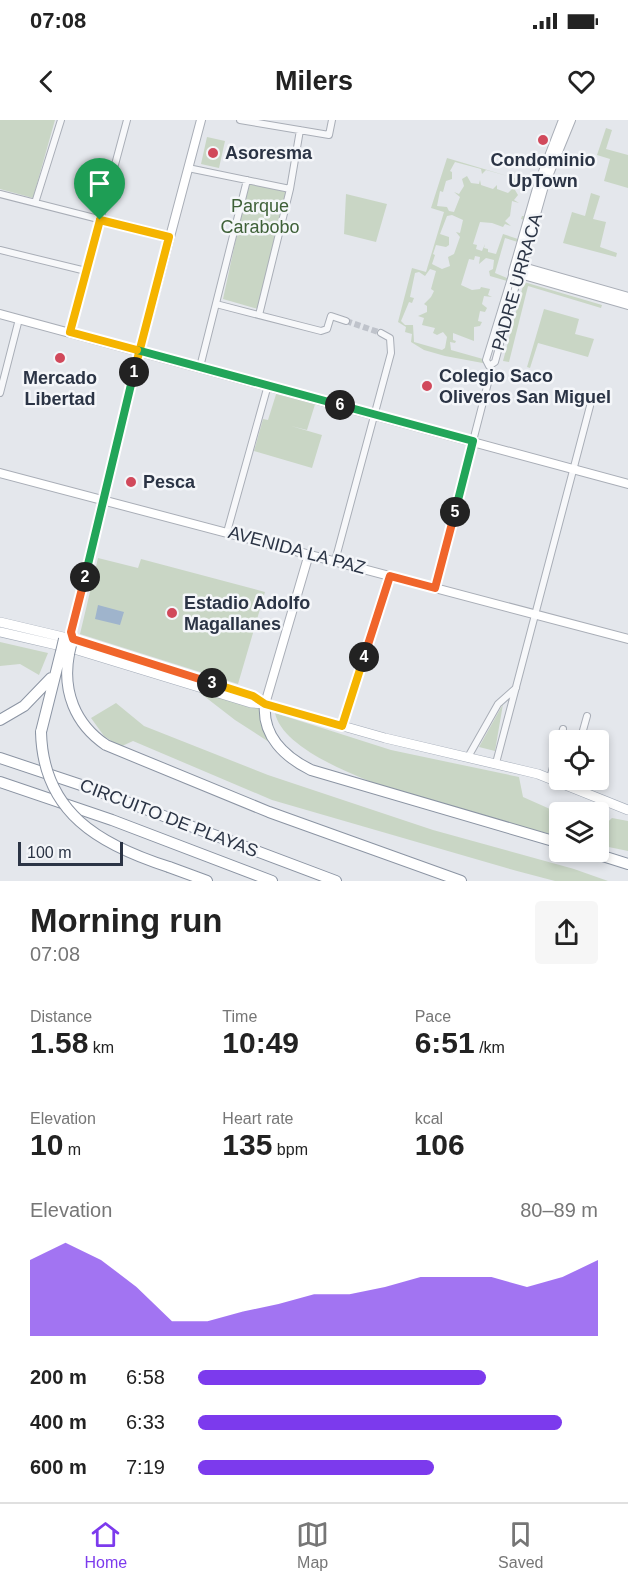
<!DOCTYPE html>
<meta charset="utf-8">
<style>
:root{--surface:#fff;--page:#f6f6f6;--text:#222;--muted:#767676;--line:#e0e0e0;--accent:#7c3aed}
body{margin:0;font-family:Helvetica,sans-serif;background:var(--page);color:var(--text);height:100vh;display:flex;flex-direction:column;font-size:22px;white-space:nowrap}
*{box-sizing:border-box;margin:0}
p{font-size:20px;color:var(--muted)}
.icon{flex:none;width:33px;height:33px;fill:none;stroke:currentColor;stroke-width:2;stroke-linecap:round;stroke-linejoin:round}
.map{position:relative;height:761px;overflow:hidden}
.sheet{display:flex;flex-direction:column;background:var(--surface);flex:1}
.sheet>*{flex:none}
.tools{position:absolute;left:549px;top:610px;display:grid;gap:12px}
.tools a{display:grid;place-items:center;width:60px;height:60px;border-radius:6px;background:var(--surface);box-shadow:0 3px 9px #0003;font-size:30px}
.scale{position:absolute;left:18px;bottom:15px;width:105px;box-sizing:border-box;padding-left:6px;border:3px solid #2b3445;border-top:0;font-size:16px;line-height:21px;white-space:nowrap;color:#2b3445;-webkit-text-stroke:4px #f4f6f9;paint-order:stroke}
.pin{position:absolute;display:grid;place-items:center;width:51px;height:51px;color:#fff;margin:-62px -26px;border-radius:50% 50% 50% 0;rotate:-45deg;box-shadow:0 0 6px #0007}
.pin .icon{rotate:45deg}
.km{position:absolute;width:30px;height:30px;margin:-15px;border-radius:50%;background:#222;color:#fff;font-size:16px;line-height:30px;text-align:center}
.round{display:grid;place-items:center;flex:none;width:63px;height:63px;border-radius:6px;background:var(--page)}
.headline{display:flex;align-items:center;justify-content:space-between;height:102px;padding:0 30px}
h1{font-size:33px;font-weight:700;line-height:45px}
.stats{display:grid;grid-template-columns:repeat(3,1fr);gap:9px;height:102px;padding:6px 30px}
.stats div{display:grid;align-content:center}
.stats b{font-size:30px;font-weight:700}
.stats small{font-size:16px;font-weight:400}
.stats p{font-size:16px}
.chart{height:168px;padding:12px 30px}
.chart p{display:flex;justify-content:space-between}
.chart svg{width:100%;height:108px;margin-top:6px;fill:var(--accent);opacity:.7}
ul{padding:0 30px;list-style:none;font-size:20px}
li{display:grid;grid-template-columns:96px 72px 1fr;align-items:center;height:45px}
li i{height:15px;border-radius:8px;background:var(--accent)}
.status{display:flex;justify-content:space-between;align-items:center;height:42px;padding:0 30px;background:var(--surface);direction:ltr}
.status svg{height:16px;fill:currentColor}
header{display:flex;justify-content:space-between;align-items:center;height:78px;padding:0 30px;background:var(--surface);font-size:27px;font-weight:700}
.menu{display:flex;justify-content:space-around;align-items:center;height:84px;border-top:2px solid var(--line);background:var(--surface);font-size:16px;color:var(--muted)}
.menu a{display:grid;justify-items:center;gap:3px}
.menu .active{color:var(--accent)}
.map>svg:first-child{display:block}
.green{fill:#c9d6c5;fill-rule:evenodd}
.water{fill:#9fb4cc}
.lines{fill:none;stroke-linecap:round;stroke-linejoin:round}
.street-tunnel{stroke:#bfc3cb;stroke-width:6;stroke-dasharray:6 3;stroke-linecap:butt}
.street-casing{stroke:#a9aeb7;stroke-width:8}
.secondary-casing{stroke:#a9aeb7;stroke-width:10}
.primary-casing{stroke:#a3abb8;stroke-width:10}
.highway-casing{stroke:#8b94a3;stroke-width:12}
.street{stroke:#f7f8fa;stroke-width:6}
.secondary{stroke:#fff;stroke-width:8}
.primary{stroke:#fff;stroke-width:9}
.highway{stroke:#fff;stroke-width:10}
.highway-bridge-casing{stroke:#8b94a3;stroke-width:12;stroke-linecap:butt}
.highway-bridge{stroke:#fff;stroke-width:10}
.split-1-casing{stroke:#fff;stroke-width:12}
.split-2-casing{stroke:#fff;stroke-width:12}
.split-3-casing{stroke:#fff;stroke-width:12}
.split-4-casing{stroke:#fff;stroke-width:12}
.split-5-casing{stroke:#fff;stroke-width:12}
.split-6-casing{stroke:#fff;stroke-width:12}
.split-7-casing{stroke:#fff;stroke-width:12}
.split-8-casing{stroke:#fff;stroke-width:12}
.split-1{stroke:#f5b400;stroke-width:8}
.split-2{stroke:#22a559;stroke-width:8}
.split-3{stroke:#f0652b;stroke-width:8}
.split-4{stroke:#f5b400;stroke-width:8}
.split-5{stroke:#f0652b;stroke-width:8}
.split-6{stroke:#22a559;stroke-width:8}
.split-7{stroke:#22a559;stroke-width:8}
.split-8{stroke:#f5b400;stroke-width:8}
.poi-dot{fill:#d1495b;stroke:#f4f6f9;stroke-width:2}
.labels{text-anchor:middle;stroke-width:5;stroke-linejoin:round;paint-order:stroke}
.poi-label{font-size:18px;font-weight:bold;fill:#2b3445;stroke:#f4f6f9;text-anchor:start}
.park-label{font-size:18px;fill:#3f6138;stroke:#f4f6f9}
.street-label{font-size:18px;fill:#2b3445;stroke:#f4f6f9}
</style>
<div class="status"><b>07:08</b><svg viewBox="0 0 49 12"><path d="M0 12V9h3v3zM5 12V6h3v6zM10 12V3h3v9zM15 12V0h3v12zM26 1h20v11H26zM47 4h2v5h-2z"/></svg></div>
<header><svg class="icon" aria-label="back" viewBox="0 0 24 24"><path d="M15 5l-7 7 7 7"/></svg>Milers<svg class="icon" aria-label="heart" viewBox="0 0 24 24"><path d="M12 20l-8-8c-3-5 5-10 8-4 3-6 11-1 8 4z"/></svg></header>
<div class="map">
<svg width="628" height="761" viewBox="0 0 628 761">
<rect width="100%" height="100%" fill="#e4e7ec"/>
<path class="green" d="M0,0H55L33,78L0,69Z
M606,8L612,10L606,29L628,35V68L604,61L610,39L597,35Z
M207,17L225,21L219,48L201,44Z
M447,38L538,65L521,123L505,118L495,153L512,160L487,240L488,244L445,236L424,230L411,222L412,214L405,212L406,207L398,202L412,148L426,152L444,92L431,88ZM455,42L481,49L482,54L486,50L514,58V67L508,73L497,69V65L493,69L481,65L480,60L479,64L471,63L467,56L462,59L464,66L459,74L454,72L460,77L454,92L449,91L447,87L437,86L440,71L443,72L446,61L452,59V52L450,51ZM518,62L534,66L525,96H522L521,99L524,100L518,119L503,114L496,134L488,132V129L484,128L485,124L482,131L476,129L477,125L473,124L480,102L492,103L503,107L505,104L511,106L505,101L510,96L512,81L519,83L514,80L518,75L515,70ZM452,95L463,100L460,113L456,112L460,117L454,134L448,137L450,146L442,149L432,144L435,135L433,134L436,125L446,127L449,125V117L440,114L447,96ZM475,136L480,137L479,144L486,138L494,140L493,149L489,151L490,156L507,161L483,239L451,230L450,222L455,223L456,221L453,220V213L474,221V207L480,206L482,202L478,201L480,191L485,192L487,188L482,184L484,176L492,177L488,175L490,169L481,167L480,169L472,170L461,165L469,139L474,140ZM430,149L436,151L431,169L434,171L431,177L424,184L427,186V192L418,196L424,198L422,205L435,208L433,213L437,215L443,212L447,217L445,228L442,230L414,222L413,205H405L401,201L409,182L412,183L414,178L410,177L415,153L419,152L425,156Z
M248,63L286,72L258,189L223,179Z
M591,73L600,76L593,99L606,102L600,127L617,133L616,137L563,123L572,92L585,96Z
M346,74L387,84L376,122L344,114Z
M524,162L602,185L601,188L528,166L509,242L503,241Z
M544,189L579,199L575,214L594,219L588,237L538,223L530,248L527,247Z
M278,268L317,278L307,310L291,306L322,315L312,348L254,331L263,299L268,300Z
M98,438L138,448L141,439L265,472L238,564L80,514Z
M0,522L48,533L39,555L20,544L0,546Z
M191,566L261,586L264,611L269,622L235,600Z
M116,583L144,606L268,655L433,710L574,749L608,761H555L517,751L272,680L133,621L120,627L104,616L91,598Z
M503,584L495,631L479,627Z
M275,593L391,630L519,657L523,677L559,693V716C502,702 288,655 275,593Z
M612,698L628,701V731L599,725V710Z"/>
<path class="water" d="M98,485L124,492L120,505L95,499Z"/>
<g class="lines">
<path class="street-tunnel" d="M346,201L381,213"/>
<defs>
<path id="street" d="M240,0L329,15L332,0
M188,48L290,69
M0,74L169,117
M35,83L61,0
M0,130L86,151
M513,152L486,240L489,246L495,242L519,154
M216,184L321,211L327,209L331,196L346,201
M259,195L290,69L300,10
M70,212L127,0
M200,247L247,60
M0,273L19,199
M227,412L268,265
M335,441L391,233L390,218L381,213
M435,468L489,259
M342,606L390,456
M560,621L563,609
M580,621L587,596
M468,637L498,584L516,568
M496,643L590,286
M550,658L560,622"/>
<path id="secondary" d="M563,0L538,65L513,152L628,185
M516,145L628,177
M519,154L544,66L571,0
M0,194L628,364
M0,353L628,519
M73,519L71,512L140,230L201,0
M265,584L309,434"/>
<path id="primary" d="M0,502L80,521L253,576L263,583
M0,512L74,529L251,583L265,584L385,618L538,654L628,690"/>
<path id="highway" d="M69,534C62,571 75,604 106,625L269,692L461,761
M265,584C262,616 285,637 311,650L560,723
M0,600L24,586L51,558
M41,612L61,532
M0,638L87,667L336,761
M0,662L112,700L272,761
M590,732L628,744
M169,747L207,761"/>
</defs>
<use href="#street" class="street-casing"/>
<use href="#secondary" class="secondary-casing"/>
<use href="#primary" class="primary-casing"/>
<use href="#highway" class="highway-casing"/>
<use href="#street" class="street"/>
<use href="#secondary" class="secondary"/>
<use href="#primary" class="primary"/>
<use href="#highway" class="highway"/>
<defs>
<path id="highway-bridge" d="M61,532L64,519
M69,534L72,521
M41,612C43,693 100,725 169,747"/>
</defs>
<use href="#highway-bridge" class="highway-bridge-casing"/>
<use href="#highway-bridge" class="highway-bridge"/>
</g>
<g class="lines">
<defs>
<path id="split-1" d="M100,100L169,117L134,252"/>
<path id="split-2" d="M85,457L134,252"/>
<path id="split-3" d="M85,457L71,512L73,519L212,563"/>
<path id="split-4" d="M212,563L253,576L265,584L342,606L364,537"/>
<path id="split-5" d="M364,537L390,456L435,468L455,392"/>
<path id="split-6" d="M340,285L473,321L455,392"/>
<path id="split-7" d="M137,230L340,285"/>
<path id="split-8" d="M100,100L70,212L137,230"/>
</defs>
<use href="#split-1" class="split-1-casing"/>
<use href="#split-2" class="split-2-casing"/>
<use href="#split-3" class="split-3-casing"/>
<use href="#split-4" class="split-4-casing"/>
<use href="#split-5" class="split-5-casing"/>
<use href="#split-6" class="split-6-casing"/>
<use href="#split-7" class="split-7-casing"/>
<use href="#split-8" class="split-8-casing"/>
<use href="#split-1" class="split-1"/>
<use href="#split-2" class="split-2"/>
<use href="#split-3" class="split-3"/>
<use href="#split-4" class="split-4"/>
<use href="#split-5" class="split-5"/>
<use href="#split-6" class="split-6"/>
<use href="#split-7" class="split-7"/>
<use href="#split-8" class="split-8"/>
</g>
<g class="poi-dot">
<circle cx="543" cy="20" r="6"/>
<circle cx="213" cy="33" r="6"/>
<circle cx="60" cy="238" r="6"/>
<circle cx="427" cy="266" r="6"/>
<circle cx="131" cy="362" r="6"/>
<circle cx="172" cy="493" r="6"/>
</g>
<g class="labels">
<g class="poi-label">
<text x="225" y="39">Asoresma</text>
<text x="543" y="46" text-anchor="middle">Condominio<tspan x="543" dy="21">UpTown</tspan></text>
<text x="439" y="262">Colegio Saco<tspan x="439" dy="21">Oliveros San Miguel</tspan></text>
<text x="60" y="264" text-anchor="middle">Mercado<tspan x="60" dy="21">Libertad</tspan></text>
<text x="143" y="368">Pesca</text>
<text x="184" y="489">Estadio Adolfo<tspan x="184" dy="21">Magallanes</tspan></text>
</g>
<g class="park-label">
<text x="260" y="92">Parque<tspan x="260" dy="21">Carabobo</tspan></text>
</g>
<g class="street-label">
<text transform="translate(517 162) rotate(-74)" y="6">PADRE URRACA</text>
<text transform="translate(297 430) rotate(15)" y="6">AVENIDA LA PAZ</text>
<text transform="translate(169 698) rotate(21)" y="6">CIRCUITO DE PLAYAS</text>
</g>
</g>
</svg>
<div class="tools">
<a><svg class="icon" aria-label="locate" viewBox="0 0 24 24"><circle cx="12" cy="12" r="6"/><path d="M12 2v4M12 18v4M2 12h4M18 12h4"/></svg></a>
<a><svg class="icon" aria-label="layers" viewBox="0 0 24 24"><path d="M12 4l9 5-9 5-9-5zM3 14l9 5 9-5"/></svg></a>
</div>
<div class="scale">100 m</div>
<div class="pin" style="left:100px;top:100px;background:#1e9e55"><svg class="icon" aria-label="arrive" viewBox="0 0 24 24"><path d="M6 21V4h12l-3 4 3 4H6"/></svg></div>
<b class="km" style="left:134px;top:252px">1</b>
<b class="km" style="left:85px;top:457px">2</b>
<b class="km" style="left:212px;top:563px">3</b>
<b class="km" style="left:364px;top:537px">4</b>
<b class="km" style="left:455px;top:392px">5</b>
<b class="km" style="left:340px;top:285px">6</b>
</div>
<section class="sheet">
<div class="headline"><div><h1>Morning run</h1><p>07:08</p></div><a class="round"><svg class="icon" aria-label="share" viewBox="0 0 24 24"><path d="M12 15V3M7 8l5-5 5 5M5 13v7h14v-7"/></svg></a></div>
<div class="stats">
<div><p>Distance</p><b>1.58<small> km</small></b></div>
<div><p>Time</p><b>10:49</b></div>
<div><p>Pace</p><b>6:51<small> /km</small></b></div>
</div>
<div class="stats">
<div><p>Elevation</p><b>10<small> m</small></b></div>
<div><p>Heart rate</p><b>135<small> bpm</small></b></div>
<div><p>kcal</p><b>106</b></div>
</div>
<div class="chart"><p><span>Elevation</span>80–89 m</p>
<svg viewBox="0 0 160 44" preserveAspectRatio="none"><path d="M0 44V13L10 6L20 13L30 24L40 38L50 38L60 34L70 31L80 27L90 27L100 24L110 20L120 20L130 20L140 24L150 20L160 13V44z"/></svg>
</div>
<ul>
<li><b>200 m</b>6:58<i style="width:72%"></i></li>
<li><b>400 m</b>6:33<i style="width:91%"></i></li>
<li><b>600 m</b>7:19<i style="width:59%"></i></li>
</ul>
</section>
<nav class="menu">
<a class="active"><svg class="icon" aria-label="home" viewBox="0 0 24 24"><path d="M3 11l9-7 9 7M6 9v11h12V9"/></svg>Home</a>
<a><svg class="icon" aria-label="map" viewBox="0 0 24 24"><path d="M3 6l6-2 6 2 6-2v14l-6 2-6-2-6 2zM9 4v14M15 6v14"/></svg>Map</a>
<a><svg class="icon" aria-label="saved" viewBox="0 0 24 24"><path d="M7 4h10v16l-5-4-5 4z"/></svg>Saved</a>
</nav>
